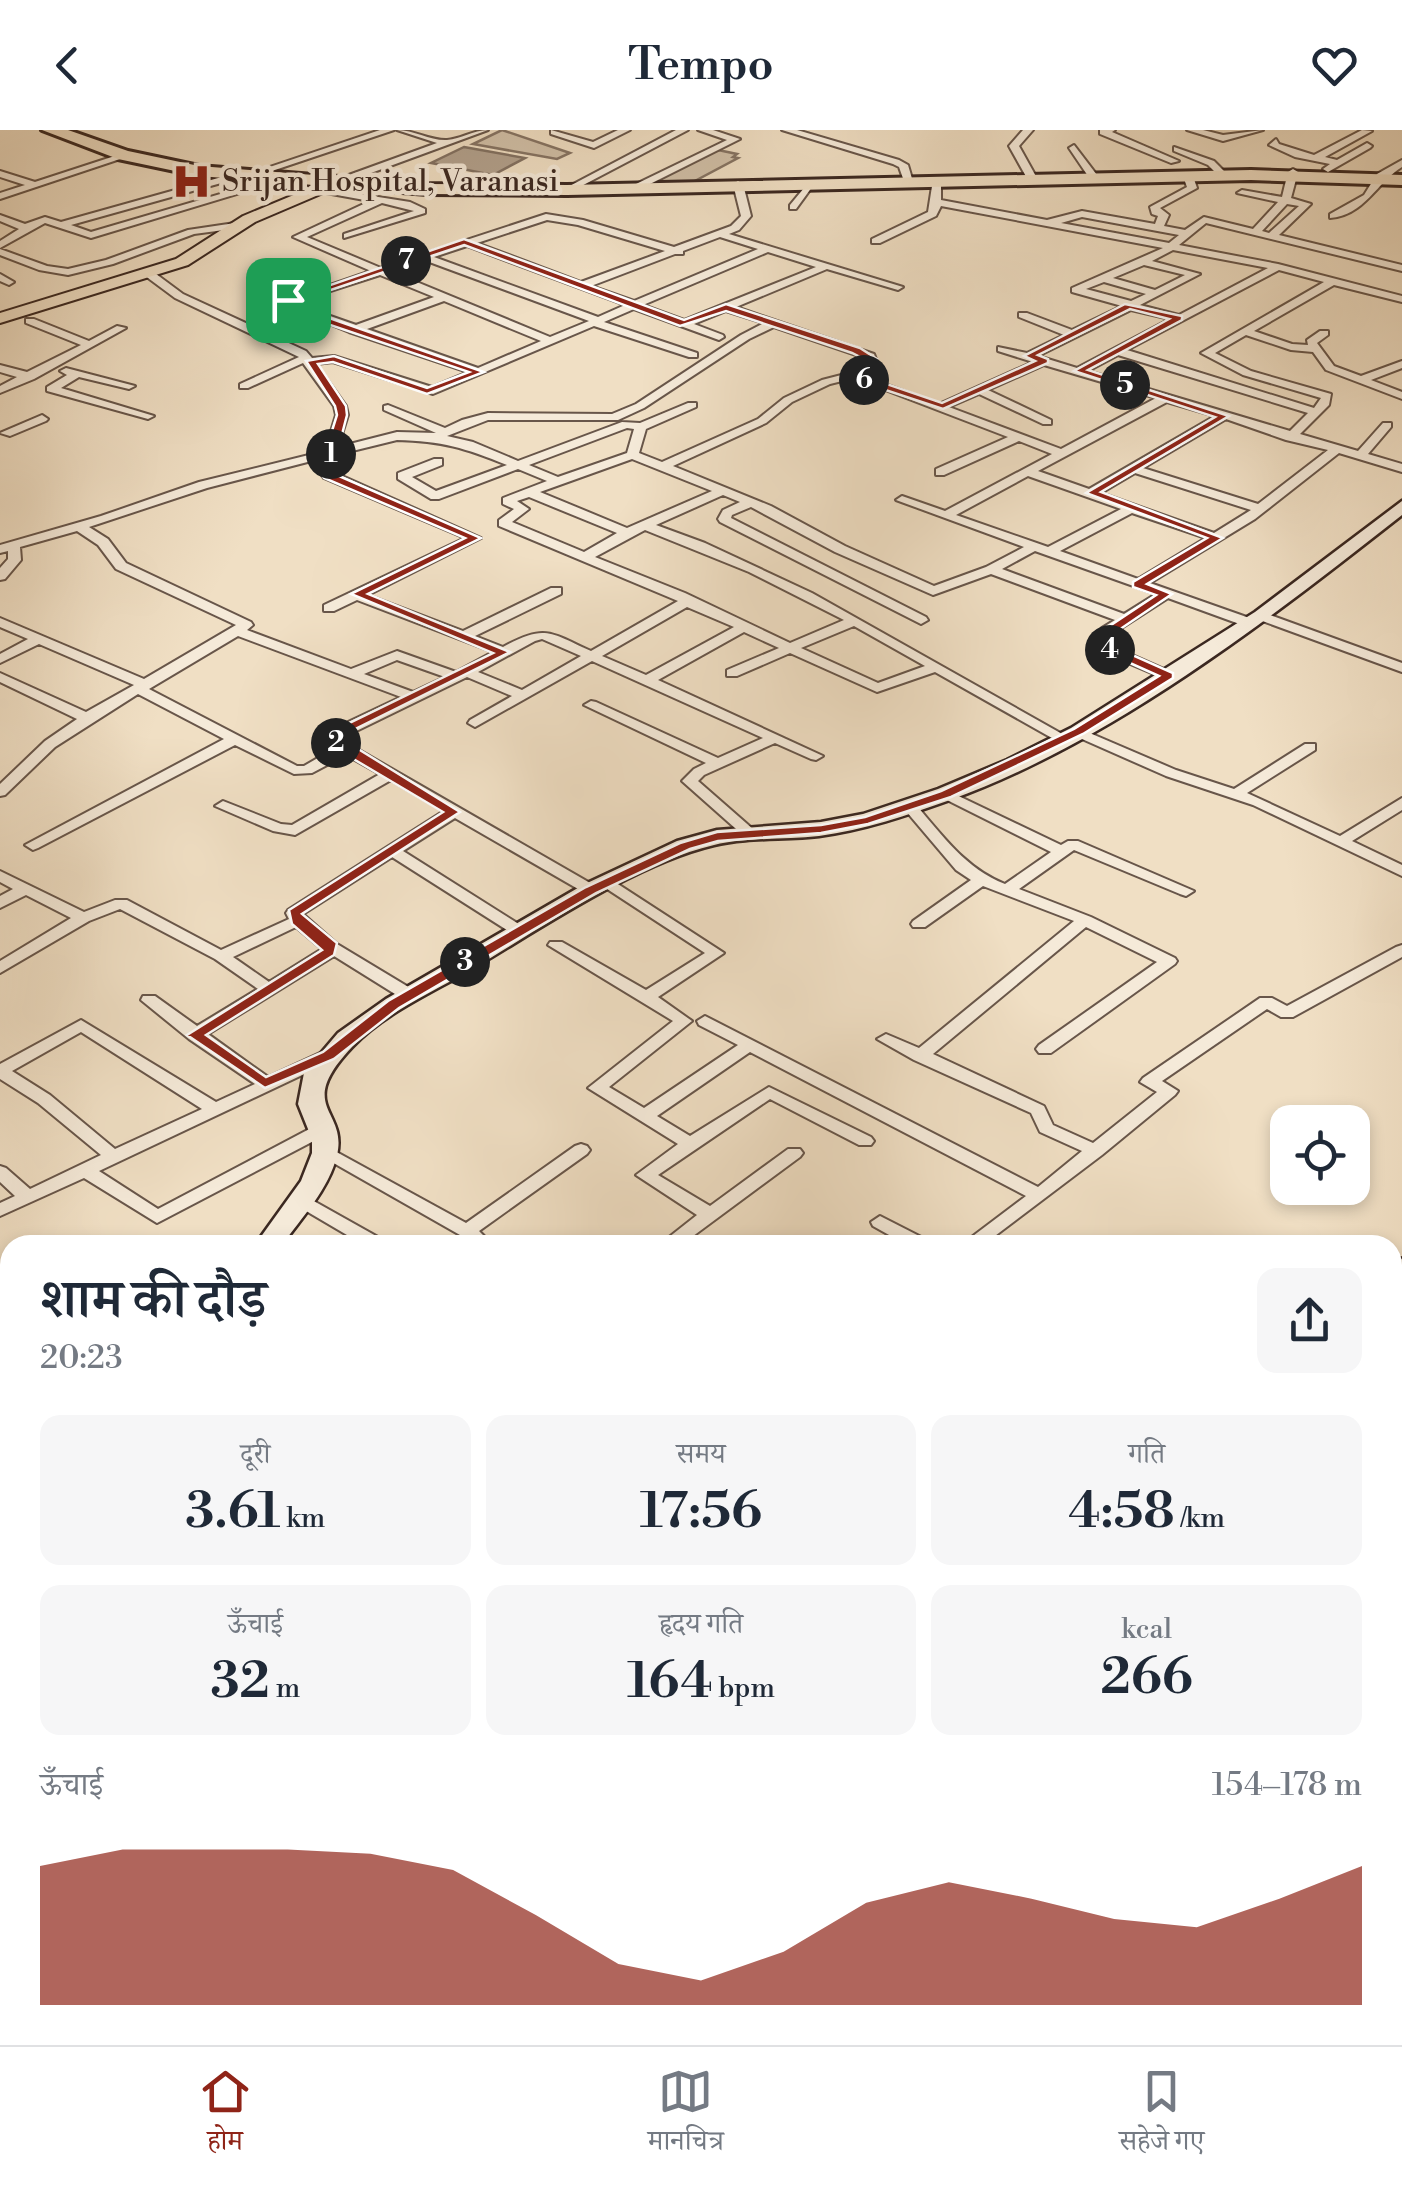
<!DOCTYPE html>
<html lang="hi">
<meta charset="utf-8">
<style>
:root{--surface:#fff;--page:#f6f6f7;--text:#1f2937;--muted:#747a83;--line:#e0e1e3;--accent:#8f2418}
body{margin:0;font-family:"Libre Bodoni","Noto Serif Devanagari",serif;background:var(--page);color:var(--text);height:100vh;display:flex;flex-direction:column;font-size:38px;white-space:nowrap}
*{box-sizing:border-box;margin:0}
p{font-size:32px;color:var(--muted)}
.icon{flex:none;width:55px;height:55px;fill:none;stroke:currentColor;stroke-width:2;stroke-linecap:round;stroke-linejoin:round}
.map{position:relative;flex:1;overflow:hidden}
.details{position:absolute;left:0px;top:1105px;width:1402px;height:810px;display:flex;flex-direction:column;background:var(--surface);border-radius:30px 30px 0 0;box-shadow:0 5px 15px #0003}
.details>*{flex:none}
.controls{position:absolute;left:1270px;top:975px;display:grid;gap:20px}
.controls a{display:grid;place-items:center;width:100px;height:100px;border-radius:20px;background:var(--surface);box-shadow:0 5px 15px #0003;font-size:50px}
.pin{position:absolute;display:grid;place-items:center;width:85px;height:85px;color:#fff;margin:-42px;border-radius:20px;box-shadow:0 5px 15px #0006}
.km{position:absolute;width:50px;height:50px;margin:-25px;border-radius:50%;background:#222;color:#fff;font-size:28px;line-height:50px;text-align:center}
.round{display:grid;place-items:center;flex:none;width:105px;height:105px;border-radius:20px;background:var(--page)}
.head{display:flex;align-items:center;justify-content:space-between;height:170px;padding:0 40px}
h1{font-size:55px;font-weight:600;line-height:75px}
.figures{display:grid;grid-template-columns:repeat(3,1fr);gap:15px;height:170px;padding:10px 40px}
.figures div{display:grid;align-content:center;border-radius:20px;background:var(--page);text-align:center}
.figures b{font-size:50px;font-weight:600}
.figures small{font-size:28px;font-weight:400}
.figures p{font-size:28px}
.chart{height:280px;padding:20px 40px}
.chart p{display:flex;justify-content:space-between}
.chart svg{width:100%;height:180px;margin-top:10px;fill:var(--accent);opacity:.7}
header{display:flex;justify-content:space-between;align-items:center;height:130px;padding:0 40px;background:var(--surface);font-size:45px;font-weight:600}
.tabs{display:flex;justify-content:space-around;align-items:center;height:140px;border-top:2px solid var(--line);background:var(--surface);font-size:28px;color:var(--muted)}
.tabs a{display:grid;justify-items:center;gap:5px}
.tabs .current{color:var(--accent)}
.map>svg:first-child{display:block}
.green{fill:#d1c0a8;stroke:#867464;stroke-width:2.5}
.water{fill:#b2a18d;stroke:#827162;stroke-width:2.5}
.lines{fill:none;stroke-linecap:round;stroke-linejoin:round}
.street-casing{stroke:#68564a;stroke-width:4}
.secondary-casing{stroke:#3b2821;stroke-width:5}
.primary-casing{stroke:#3b2821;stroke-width:4}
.highway-casing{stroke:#3b2821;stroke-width:6}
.street{fill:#f5ead9;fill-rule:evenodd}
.secondary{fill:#f5ead9;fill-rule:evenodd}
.primary{fill:#f0dfc4;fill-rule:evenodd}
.highway{fill:#f0dfc4;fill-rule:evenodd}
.route{fill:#8f2418;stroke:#fff;stroke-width:2.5;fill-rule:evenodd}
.labels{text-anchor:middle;stroke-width:9;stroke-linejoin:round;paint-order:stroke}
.far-poi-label{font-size:30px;fill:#3b2821;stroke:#f5ead9;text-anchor:start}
</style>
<header><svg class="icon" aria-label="back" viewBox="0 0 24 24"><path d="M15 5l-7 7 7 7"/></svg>Tempo<svg class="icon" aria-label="heart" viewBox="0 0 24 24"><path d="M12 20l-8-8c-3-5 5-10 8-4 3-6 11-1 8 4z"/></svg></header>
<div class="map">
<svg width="1402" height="1915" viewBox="0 0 1402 1915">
<rect width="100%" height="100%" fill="#f0dfc4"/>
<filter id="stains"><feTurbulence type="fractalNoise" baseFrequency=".002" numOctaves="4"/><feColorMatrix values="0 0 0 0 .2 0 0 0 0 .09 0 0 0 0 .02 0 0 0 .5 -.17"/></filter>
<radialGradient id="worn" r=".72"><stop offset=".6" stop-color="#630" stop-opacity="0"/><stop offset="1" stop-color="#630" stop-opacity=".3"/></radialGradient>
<path class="green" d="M502,0L570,23L557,29L473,14Z
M718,20L737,24L733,27L738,28L691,53H651Z"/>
<path class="water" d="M464,17L525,28L493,45L431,33Z"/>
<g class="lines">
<defs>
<path id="street" d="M380,0H394L254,47L246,45Z
M397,0C414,0 431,11 447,10C461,9 473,0 488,0L341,54H335V50L437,13Z
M551,0L593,12L618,0H630L594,18L551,4Z
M676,0H688L570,62L562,60Z
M698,0H713L740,9L642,58H636V54L727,10Z
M782,0H797L899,30L908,35L913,52L905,54L899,37L893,34Z
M1023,0H1033L1019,16L1038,50L1033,53L1028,50L1009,16Z
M1100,0H1115L1112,2L1179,31L1171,33L1100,4Z
M1187,0H1203L1223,5L1263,0L1223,11Z
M1362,0L1372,1L1325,27L1337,30L1367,13L1372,16L1370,18L1328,42L1323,39L1330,34L1295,27L1269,15L1276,9L1279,14L1314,25Z
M1074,15L1100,49L1098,51L1090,49L1069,18Z
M1174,17L1214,31L1228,45L1220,47L1208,35L1174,21Z
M127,22L135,24L0,69V63L25,55L0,47V41L35,52Z
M1402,30V37C1377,52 1364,86 1330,88V84L1364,65L1377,44Z
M1293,39L1298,42L1291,68L1311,74L1279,105L1402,135V141L1206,93L1179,115L1278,134L1402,166V172L1334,155L1254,201L1292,214L1308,215L1307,210L1320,201H1328V205L1317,213L1334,236L1361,246L1402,231V238L1371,250L1402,262V269L1326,240L1313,222L1291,220L1246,205L1215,223L1251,241L1331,264L1329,275L1300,304L1358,321L1383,293H1391V297L1368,324L1402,334V342L1339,323L1255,389L1150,453L1255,490V496H1245L1168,468L1112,504L1107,511L1112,516L1173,543V549L1168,550L1102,522L1093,511L1102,498L1115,490L991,444L933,465L835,422L751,377L732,385L731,388L926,487L928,490L921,494L720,392L718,389L723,380L740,372L723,365L656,395L705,413L812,463L1071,609L1064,613L1059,612L935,542L877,562L790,523L737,546H727V540L779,518L744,502L658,550L823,626L816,630L811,629L775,613L704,645L698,651L754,700L757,703L749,708L744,706L682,651L694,639L706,633L584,575L591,571L596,572L718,628L763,608L592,531L475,597L468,593L470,590L512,566L467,547L340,609L597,757L599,760L597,763H585L455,688L403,721L525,798L527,801L525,804H513L392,727L303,784L337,814L415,861L417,865L415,869H403L334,826L208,904L268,947L322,922H334L337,926L334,930L99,1041L158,1079L315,996H327L330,1000L327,1004L157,1093L84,1048L0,1086V1073L15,1066L0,1052V1036L6,1038L30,1059L101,1025L38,973L0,949V934L81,890L216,972L255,954L189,909L141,870L143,866H155L197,896L258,859L215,829L120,779L89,791L0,843V831L71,788L26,765L0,778V766L13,759L0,752V741L84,782L115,770H127L221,820L289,789L286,783L288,780L444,681L391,650L295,705L273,701L215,676L223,671L281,694L292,695L380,644L346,625L312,643L294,644L235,615L38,718L33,720L25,715L224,609L138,564L55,617L5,665L0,666V654L45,611L77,589L0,552V543L86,582L134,555L39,514L0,533V524L28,509L0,497V488L144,549L236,495L116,439L98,415L77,401L20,417L21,430L5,449L0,450V438L8,429V421L0,423V415L101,386L199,352L325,321L336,285L334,276L303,233L248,258H240V254L299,227L175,168L144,145V141H152L183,164L306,221L312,228L334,226L432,257L468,242L349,202L278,173L371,141L293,107L370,71L315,61V57L410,72L425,79V83L344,108V104L414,81L382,73L307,107L381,138L546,84L583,90L674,117L731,96L741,86L733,54L738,51L743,54L751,86L739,100L729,104L903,157L898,160L827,139L736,177L874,224L877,232L864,246L939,274L1033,232L998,221V217L1027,223L1064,205L1019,187V183H1027L1072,200L1122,176L1072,162V158L1163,118L941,76L936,86L880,113H872V109L928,82L933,50L941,52V70L1047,90L1082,81L1155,94L1158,86L1152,84L1150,77L1187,57L1183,46L1188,43L1193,46L1197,58L1160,78L1169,85L1164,96L1185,100L1204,87L1253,99L1278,72L1237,63L1242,60L1282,67L1288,42ZM1287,74L1299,76L1269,103L1262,101ZM1082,87L1179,105L1169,113L1061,93ZM547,90L578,95L665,121L581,152L477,113ZM720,107L758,119L634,171L591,156L675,124H683V121ZM467,116L625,175L598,187L434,127ZM1173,120L1268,138L1179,185L1140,175L1200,144L1152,131ZM768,122L816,137L684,190L643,175ZM424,130L589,191L550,207L390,141ZM1144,135L1185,145L1155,160L1113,148ZM1279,140L1324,152L1201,223L1243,245L1321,268L1314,278L1127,220ZM380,145L434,167L356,195L293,173ZM1104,152L1146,164L1131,171L1086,159ZM444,171L541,211L478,238L367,199ZM634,179L719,210L724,207L723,205L694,194L726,181L764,193L741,205L636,274L612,284L488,283L462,290L445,298L388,275L384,276V280L436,303L397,302L338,317L348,285L346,276L316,234L333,232L433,264L594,196L689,227H697V223L604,192ZM1131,180L1170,189L1077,238L1038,226ZM774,197L865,228V231L853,242L822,250L784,268L758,289L662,332L639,323L646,299L696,277V273H688L640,293L622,292L518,331L473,312L447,306L488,290H618L644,278L749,209ZM1118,225L1308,283L1290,301L1088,241ZM1044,235L1156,268L1061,319L949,277L979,264L1043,294H1051V290L988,260ZM854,248L1008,307L936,339V345H944L1019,311L1052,324L945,381L902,366L896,370L1024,417L986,437L934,456L845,416L771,376L673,336L766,293L792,272L830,254ZM1167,272L1215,286L1089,359L1038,341ZM1226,289L1286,310L1328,320L1258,374L1143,338ZM627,298L634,299L627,323L558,347L529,335ZM397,310C442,311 465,318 507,335L436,361L412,347L442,335V329H434L398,343V349L431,369H439L518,339L547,351L503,368V374L514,379L499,390V396L678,471L591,521C549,502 545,494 503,517L475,506L561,464V458H551L463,501L368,465L481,408L331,341L336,325ZM323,328L319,341L324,348L465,408L324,475V481H334L357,470L493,522L456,542L397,521L351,539L247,500L253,495L251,492L126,433L108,409L89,397L207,358ZM632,329L712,361L627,398L540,362ZM1135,343L1251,380L1214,403L1101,363ZM1028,346L1121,379L1048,417L956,385ZM529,367L617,403L584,422L512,392L529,379L517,371ZM1132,383L1206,408L1138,449L1060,421ZM645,400L749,442L844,490L790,513L685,463L595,427ZM1035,421L1156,464L1124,484L1002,439ZM687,477L734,497L646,545L602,526ZM854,496L925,536L878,553L801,518ZM238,506L401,567L327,602L326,611L335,618L304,636H297L149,559ZM542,509L581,526L522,560L478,542L535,511ZM397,530L445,547L413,562L364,544ZM296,797L322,819L269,852L233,827ZM81,902L202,979L115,1019L50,965L12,941Z
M236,43L239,44V48L71,95L91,102L275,48L283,50L91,108L45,93L0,118V111L19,99L0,91V85L25,94L45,87L61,92Z
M809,52L814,55L812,57L796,79H790V75Z
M235,93L240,96L239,98L194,104L113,134L68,145L39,140L0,125V119L47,136L68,139L106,130L188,100Z
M0,144L14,152L9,155L0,151Z
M26,189H34L89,211L117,196L126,198L34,249L0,263V256L17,247L0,242V235L27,242L81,215L26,193Z
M66,238L135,256L129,259L79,247L61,258L154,286L148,289L47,261V257L67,245L60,241Z
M42,285L48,289L46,291L10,306L0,303Z
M1262,482L1402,533V542L1257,489L1255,486Z
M1078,598L1176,640L1234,659L1305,614H1315V620L1247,663L1340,706L1402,668V680L1352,711L1402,735V746L1253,675L1166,646L1073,605L1071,602Z
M946,660L1061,715L1068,711H1078L1194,761L1186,766L1180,764L1074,720L1019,759L1091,787L1175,828L1177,831L1175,834L1051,923H1039L1036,919L1039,915L1157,832L1086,797L933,924L1044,976L1053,995L1093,1013L1157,962L1140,952L1143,948L1260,868H1272L1287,876L1396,817L1402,815V827L1293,887H1281L1267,879L1162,951L1178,961L1175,965L1102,1025L983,1115H961L1026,1066L750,922L657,986L690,1006L769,957L871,1007L874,1011L871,1015H859L770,969L658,1045L710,1076L788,1019H800L803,1023L800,1027L681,1115H659L697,1085L636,1045L678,1014L588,958L673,891L548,815L550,812H562L646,860L705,823L601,755L599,752L607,747L724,823L658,867L692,891L609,957L644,978L738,915L699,895L697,891L705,886L1038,1057L1082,1021L1040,1002L1031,983L914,930L877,909L886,904L919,918L1074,791L983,756L925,797H913L911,794L913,791L971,750L956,740L906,681L903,678L906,675H916C943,706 966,739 1005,754L1051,722L941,667L939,664L941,661Z
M581,1014L587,1016L590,1020L587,1024L479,1101L493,1115H472L460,1105L316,1023L319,1019H331L466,1093L575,1016Z
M303,1065L385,1111L387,1115H364L296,1075L294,1071L296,1067Z
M880,1086L929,1111L931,1115H907L873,1096L871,1092Z
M0,1190L10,1195V1213L0,1208Z
M10,1485V1503L0,1506V1488Z
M10,1608V1626L0,1627V1609Z"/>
<path id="secondary" d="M1402,371V385C1267,491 1113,611 950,670C908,685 864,700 819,706C785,710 747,707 714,715C637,733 541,798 472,839C433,862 384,883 352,917C294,978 348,979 337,1025C329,1059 302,1087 282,1115H255L301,1051L312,1023V1009L298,974L304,943L338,903L386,869L583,755L677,711L717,700L821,692L863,684L938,659L1007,630L1071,598L1255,482Z
M10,1892V1905H37L33,1915H0V1902Z"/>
<path id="primary" d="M332,49L337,51V57L255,92L188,135L0,193V183L176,129L243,86Z"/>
<path id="highway" d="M42,0H68L128,21L199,36L427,54L567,55L1251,40L1402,45V55L1251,50L567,65L427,64L199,46L118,29Z
M1402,1129V1158L1392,1161V1132Z
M518,1905H572L567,1915H513Z"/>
</defs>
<use href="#street" class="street-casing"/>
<use href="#secondary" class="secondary-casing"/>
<use href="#primary" class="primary-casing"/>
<use href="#highway" class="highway-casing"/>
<use href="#street" class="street"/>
<use href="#secondary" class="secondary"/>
<use href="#primary" class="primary"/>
<use href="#highway" class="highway"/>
</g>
<path class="route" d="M464,109L684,190L726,174L860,218L877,229L863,246L942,273L1035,231L1024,226L1125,174L1182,186V190L1088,240L1229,286L1101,362L1223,408L1147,454L1172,464L1107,508L1112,516L1173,543V548L1083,604L951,667L868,694L821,703L718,711L690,719L596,763L399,878L334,929L265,958L187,905L322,820L292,794L289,780L443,682L328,614L325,605L493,523L351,464L465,408L324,348L319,342L337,285L335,276L306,231L334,226L427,258L469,242L283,179L278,173ZM464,115L680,196L726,181L852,223L866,230L852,244L855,250L943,279L1048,233V229L1038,225L1130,179L1169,189L1074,241L1215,287L1086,363L1207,408L1133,452V457L1156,465L1093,507L1103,521L1159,546L1074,599L941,661L865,687L821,695L717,702L680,713L586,757L388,871L323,922L266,947L206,905L334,825L337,813L302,784L460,682L339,607L510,522L368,464L481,408L332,343L347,285L346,276L318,234L333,232L427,264L484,242L289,174Z"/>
<defs>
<symbol id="hospital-bare" viewBox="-9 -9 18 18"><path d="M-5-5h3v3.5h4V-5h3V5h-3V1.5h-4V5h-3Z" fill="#8f2418" stroke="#f5ead9" stroke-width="2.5" paint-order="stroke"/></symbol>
</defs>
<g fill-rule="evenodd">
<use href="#hospital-bare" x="164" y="24" width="55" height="55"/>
</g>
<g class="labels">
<g class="far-poi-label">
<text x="222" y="61">Srijan Hospital, Varanasi</text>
</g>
</g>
<rect width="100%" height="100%" filter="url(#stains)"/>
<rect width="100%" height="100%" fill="url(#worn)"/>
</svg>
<div class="controls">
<a><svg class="icon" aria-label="locate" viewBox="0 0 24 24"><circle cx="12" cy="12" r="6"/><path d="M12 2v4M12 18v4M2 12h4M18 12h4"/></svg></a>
</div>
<div class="pin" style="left:288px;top:170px;background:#1e9e55"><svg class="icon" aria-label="arrive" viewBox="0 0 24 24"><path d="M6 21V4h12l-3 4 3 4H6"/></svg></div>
<b class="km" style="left:331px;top:324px">1</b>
<b class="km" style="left:336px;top:613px">2</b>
<b class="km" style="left:465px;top:832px">3</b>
<b class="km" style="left:1110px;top:520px">4</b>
<b class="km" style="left:1125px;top:255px">5</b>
<b class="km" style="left:864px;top:250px">6</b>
<b class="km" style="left:406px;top:131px">7</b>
<section class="details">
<div class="head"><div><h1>शाम की दौड़</h1><p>20:23</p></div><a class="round"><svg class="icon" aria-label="share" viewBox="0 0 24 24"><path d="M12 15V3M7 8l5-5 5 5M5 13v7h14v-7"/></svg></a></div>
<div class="figures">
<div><p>दूरी</p><b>3.61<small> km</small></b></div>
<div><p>समय</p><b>17:56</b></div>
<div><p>गति</p><b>4:58<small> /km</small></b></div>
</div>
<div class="figures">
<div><p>ऊँचाई</p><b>32<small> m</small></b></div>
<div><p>हृदय गति</p><b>164<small> bpm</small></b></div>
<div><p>kcal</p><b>266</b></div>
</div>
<div class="chart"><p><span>ऊँचाई</span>154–178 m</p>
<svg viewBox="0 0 160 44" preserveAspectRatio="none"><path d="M0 44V10L10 6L20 6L30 6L40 7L50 11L60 22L70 34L80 38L90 31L100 19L110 14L120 18L130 23L140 25L150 18L160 10V44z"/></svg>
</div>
</section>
</div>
<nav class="tabs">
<a class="current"><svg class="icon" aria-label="home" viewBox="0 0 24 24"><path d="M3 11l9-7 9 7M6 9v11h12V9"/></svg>होम</a>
<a><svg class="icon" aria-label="map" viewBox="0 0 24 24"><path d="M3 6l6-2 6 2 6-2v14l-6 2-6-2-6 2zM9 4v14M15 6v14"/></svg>मानचित्र</a>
<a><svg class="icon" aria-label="saved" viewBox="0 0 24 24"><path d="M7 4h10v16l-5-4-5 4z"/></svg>सहेजे गए</a>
</nav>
